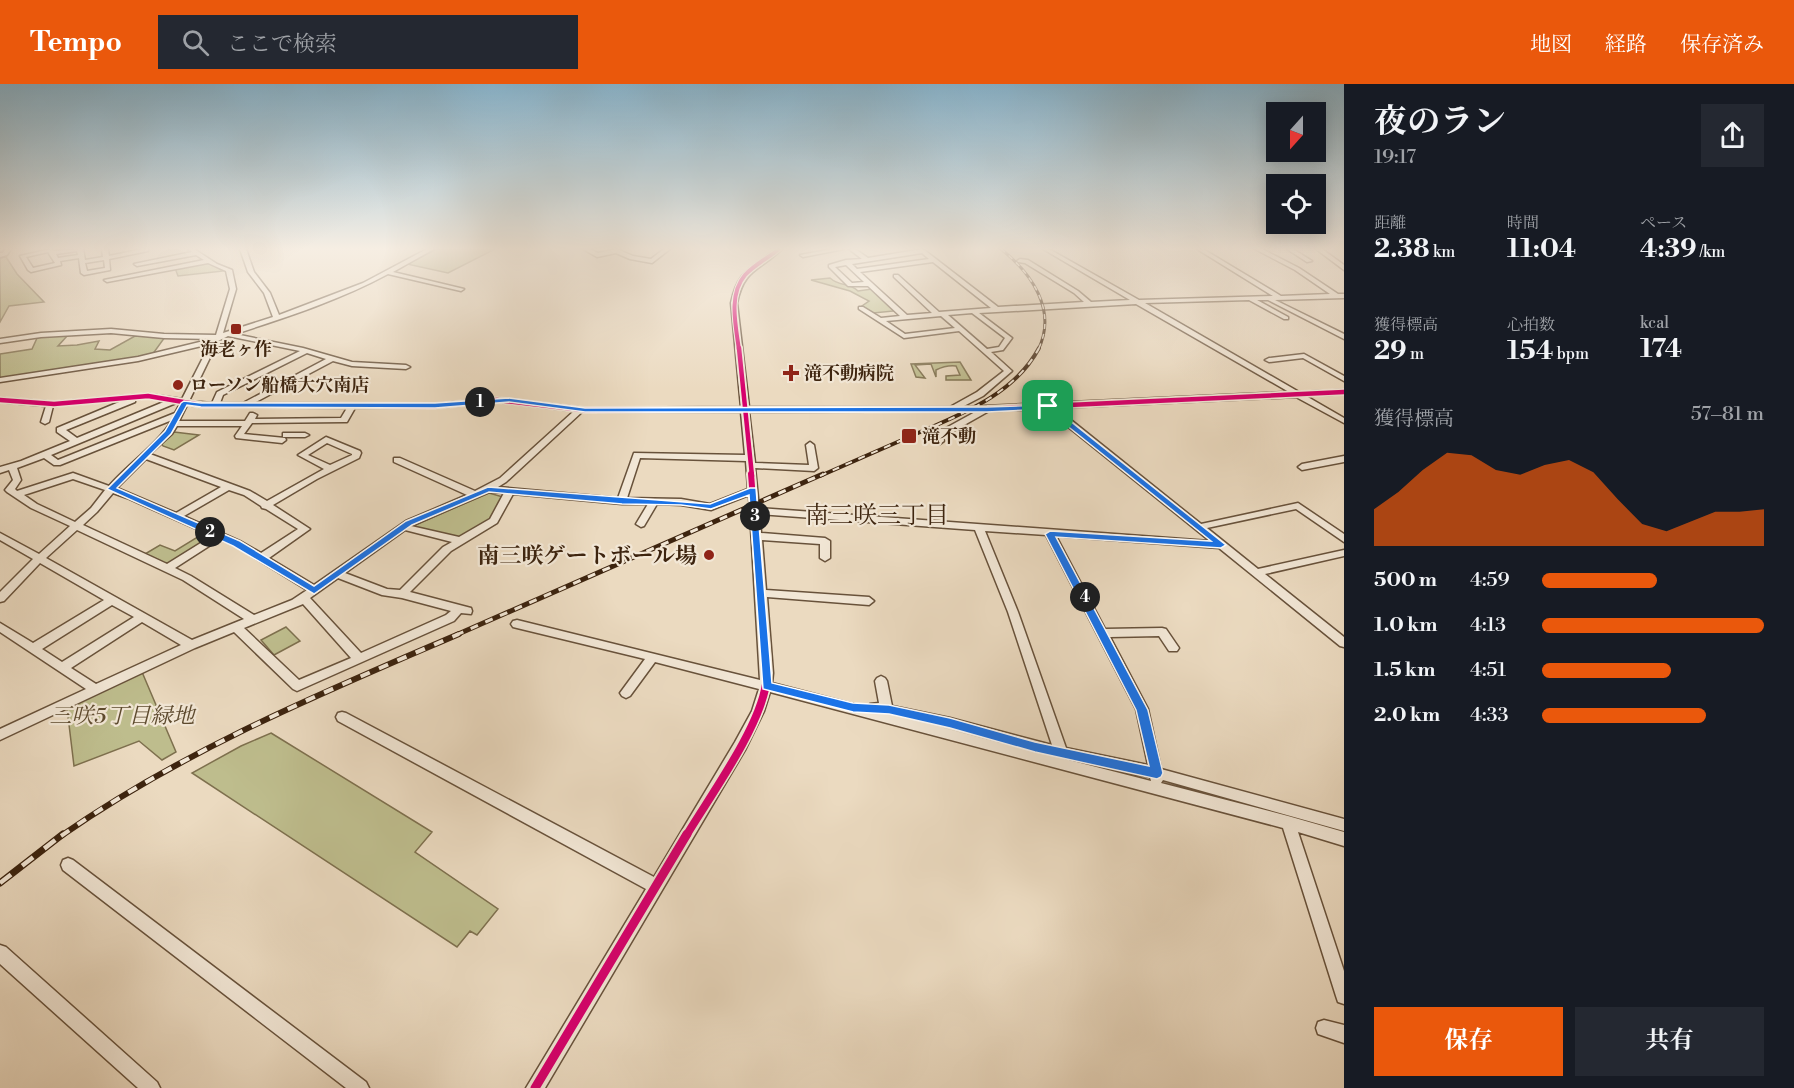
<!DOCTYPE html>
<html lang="ja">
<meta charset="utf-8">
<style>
:root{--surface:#171b24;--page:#242831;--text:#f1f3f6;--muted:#9ea1a6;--accent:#ea580c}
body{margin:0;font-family:"Libre Bodoni","Noto Serif JP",serif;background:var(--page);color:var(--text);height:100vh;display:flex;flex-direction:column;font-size:22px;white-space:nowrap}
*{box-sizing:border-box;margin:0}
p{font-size:20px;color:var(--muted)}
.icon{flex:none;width:33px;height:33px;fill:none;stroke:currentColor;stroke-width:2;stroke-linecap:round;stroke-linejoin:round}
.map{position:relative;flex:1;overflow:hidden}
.details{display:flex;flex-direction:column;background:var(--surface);width:450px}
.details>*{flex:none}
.needle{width:39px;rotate:201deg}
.fabs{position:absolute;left:1266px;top:18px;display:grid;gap:12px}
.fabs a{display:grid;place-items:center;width:60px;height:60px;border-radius:0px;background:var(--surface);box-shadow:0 3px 15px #0003;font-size:30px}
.pin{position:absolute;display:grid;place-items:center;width:51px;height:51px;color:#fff;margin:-26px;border-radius:12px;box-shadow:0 3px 9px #0006}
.km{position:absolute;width:30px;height:30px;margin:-15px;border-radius:50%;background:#222;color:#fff;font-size:16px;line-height:30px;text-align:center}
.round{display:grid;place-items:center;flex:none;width:63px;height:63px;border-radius:0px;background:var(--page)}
.summary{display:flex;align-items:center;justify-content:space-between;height:102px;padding:0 30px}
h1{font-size:33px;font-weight:700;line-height:45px}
.stats{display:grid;grid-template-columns:repeat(3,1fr);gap:9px;height:102px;padding:6px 30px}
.stats div{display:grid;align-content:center}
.stats b{font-size:26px;font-weight:700}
.stats small{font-size:16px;font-weight:400}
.stats p{font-size:16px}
.chart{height:168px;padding:12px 30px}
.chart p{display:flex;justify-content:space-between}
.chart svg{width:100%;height:108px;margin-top:6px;fill:var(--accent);opacity:.7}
.cta{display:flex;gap:12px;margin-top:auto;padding:12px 30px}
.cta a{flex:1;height:69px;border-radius:0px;background:var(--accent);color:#fff;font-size:24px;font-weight:700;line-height:69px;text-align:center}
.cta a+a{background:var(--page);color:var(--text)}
ul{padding:0 30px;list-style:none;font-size:20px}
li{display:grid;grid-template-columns:96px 72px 1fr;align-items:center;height:45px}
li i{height:15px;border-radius:8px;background:var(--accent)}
header{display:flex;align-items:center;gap:36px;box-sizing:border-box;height:84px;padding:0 30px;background:var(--accent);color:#fff}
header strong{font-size:28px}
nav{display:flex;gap:33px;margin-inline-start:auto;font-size:21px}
.search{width:420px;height:54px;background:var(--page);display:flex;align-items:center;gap:15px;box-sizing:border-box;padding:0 21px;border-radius:0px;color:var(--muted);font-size:22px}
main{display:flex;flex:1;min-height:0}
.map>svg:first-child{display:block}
.green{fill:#bebd8d;stroke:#7e704e;stroke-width:1.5}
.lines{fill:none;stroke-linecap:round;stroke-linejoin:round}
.minor-casing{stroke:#68523b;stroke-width:3}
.minor{fill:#f2e7d6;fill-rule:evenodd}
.rail-far4-casing{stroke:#3d240f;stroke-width:3}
.rail-far3-casing{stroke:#3d240f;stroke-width:4}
.rail-far2-casing{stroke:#3d240f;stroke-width:5}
.rail-far1-casing{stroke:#3d240f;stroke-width:6}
.rail-casing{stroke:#3d240f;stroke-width:7}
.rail-far4{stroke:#f2e7d6;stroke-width:1.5;stroke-dasharray:5;stroke-linecap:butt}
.rail-far3{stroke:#f2e7d6;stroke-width:2;stroke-dasharray:7;stroke-linecap:butt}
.rail-far2{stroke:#f2e7d6;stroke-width:3;stroke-dasharray:8;stroke-linecap:butt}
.rail-far1{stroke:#f2e7d6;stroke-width:4;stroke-dasharray:10;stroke-linecap:butt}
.rail{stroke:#f2e7d6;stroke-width:4.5;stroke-dasharray:14;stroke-linecap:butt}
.cycleway-far4-casing{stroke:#f2e7d6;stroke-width:6}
.cycleway-far3-casing{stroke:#f2e7d6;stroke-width:8}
.cycleway-far2-casing{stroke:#f2e7d6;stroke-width:10}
.cycleway-far1-casing{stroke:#f2e7d6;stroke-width:11}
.cycleway-casing{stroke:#f2e7d6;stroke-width:13}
.cycleway-far4{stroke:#d6006c;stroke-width:4}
.cycleway-far3{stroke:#d6006c;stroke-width:4.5}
.cycleway-far2{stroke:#d6006c;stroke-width:6}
.cycleway-far1{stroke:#d6006c;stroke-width:8}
.cycleway{stroke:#d6006c;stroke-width:9}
.route{fill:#1a73e8;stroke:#fff;stroke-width:1.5;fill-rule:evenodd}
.poi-dot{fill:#8f2418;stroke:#f2e7d6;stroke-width:2}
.labels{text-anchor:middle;stroke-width:4.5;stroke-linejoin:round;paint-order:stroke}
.far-poi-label{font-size:18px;font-weight:bold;fill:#3d240f;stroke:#f2e7d6;text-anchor:start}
.poi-label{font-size:22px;font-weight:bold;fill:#3d240f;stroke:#f2e7d6;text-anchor:end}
.park-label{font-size:22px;font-style:italic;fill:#5d4a2e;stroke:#f2e7d6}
.neighbourhood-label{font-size:24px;fill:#3d240f;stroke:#f2e7d6}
</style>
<header>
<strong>Tempo</strong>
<div class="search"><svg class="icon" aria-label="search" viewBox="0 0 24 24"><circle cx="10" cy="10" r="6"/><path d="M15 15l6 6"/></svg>ここで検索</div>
<nav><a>地図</a><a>経路</a><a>保存済み</a></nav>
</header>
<main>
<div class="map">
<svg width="1344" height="1004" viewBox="0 0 1344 1004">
<rect width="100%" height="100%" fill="#ebdac0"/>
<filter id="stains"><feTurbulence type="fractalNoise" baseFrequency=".00333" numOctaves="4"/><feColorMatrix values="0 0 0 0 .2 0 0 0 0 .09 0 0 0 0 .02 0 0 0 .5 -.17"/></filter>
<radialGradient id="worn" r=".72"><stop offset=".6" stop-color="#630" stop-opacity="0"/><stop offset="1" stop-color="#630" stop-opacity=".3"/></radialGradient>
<path class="green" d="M437,165H495L448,189L407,180Z
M6,173L17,190L44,218L9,222L0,238V174Z
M208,178L223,187L178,192L175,184Z
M830,194C840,203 849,198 858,207L872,205L894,227L873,229L862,222L869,217L850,207L811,196Z
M68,251L58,262L77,261L99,257L95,265L110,266L135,252L165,253L152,271L0,295V270L32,265L38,252Z
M960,278L971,296H946V292L960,291L956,282C947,281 942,283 936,286V293L931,280L915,281L925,294L916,293L911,280Z
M174,348L199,351L174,366L163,362L161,359Z
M489,409L503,413L492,436L461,455L415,443V441Z
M204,449L211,452V455L168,481L145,470L160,461L175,467Z
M286,543L300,557L274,571L261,556Z
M142,588L176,668L162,676L139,657L74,682L67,624Z
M271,649L432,748L415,768L498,825L477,851L470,847L457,863L192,689L241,662Z"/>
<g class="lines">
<defs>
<path id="minor" d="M5,165H11L7,171L0,173V169H3Z
M51,165L54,167L83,165L85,176L103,173L102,165H108L109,172L142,165H148V167L109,175L110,186L84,191L81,189L79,174L60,177L61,181L31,188L28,186L20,172ZM77,167L78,171L58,174L56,170ZM48,168L55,179L33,184L26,173ZM104,176L105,184L87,187L85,179Z
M188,165H194L217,180L232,186L236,205L223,249L273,233L264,209L248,188L240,165H246L254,188L270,209L279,231L363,199L427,165H434L393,188L464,205L461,207L388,190C340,216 287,233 235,250L303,264L352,278L406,281L410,283L406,285L352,282L333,277L254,319L435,320L497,314L584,324L741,323L731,219C738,185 752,185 776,165H782C760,187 744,184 737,219L749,323H950L977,308L1004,287L959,247L904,254L859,225V223H863L881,234L900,232L868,202H848L829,183V181L846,176L862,175L849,165H855L868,174L923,165L998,223L1084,218L1074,209L1025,179L1018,178L1017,177L1020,175L1028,176L1078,207L1091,218L1130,216L1043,165H1049L1139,216L1273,212L1197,165H1203L1281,212L1330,210L1295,186L1255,165H1262L1299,184L1338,210H1344V214L1275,216L1344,250V255L1268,216H1257L1288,233V235H1284L1249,216L1145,219L1299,308L1344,306V310L1306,312L1344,334V339L1296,313L1056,324L1201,440L1298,419L1344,450V458L1296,425L1207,444L1258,485L1344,466V472L1265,490L1344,553V563L1340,562L1219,464L1056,452L1105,545L1162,544L1166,545L1179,564L1177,567H1169L1159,552L1110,553L1148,625L1161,685L1344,735V747L1163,696L1161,699L1288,732L1344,748V762L1298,748L1344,887V920L1338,918L1336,912L1283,744L770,608L764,627L745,666L545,1004H526L646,805L338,637L336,633L338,629L342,628L346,629L654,793L735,658L752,627L759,605L655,578L630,612L626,614L622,612L620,609L645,575L517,544L513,543L511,540L513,537L517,536L760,596L749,411L711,426L681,421L657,420L644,442L641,443L636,440L648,420H622L513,410L497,439L451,467L410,508L471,524L472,527L471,530L461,529L454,537L297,607L293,605L234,548L195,564L0,656V645L86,605L0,548V539L33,559L104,516L40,479L4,517L0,518V508L33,475L0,456V449L39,470L70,442L31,424L7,408L5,406L13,396L9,386L0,389V383L21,377L70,357L57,348V344L124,316L53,322L49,338L45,340L41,338L46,322L0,318V314L54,318L148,310L182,315L210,260L138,277L0,298V294L138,273L212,255L164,254L111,249L41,253L0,259V255L41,249L111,245L164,250L216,251L230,205L226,187L208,179L107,198L104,196L204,176L196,171L137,182L134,180L192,168ZM922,169L929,175L857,185L852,180ZM933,178L991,224L939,228L898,191H894V193L932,229L907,231L860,188ZM846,181L864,198L852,199L835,183ZM1136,220L1289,308L962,323L983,312L1012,287L991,268L1003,266L1012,254L979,229ZM972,229L1005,254L999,263L987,265L948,231ZM941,232L955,244L905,250L886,237ZM228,252L300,267L217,308L212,319L189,317L218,257ZM307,269L326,275L243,319H220L223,311ZM148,314L166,317L77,354L66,346L135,318V315ZM497,318L574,327L500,394L475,407L400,374H394V378L467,411L406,437L314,501L269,474L310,445L273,421L317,395L359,374L361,369L360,367L326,353L298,371L324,385L267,417L250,407L150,370L172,350L177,342H242L235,352L236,354L282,359L286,356L285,354L244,350L252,339L344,338H347L355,324H435ZM176,319L180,320L175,329L58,376L51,371ZM187,321L201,323L347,324L341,334L255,335L257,331L253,329H250L245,337H179ZM1046,325L1210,457L759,424L755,384L814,387L818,384L814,361L810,358L806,361L809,381L755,379L749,328L977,327L935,350L934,352L937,359L940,360L944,357L943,353L989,327ZM582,328H741L745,371L634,369L618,414L498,403L506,398ZM172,336C160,358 127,381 109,402L73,389L17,407L15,405L21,396L17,384L44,374L54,381H60ZM327,359L352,370V371L330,381L308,371ZM640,374L746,377L748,405L710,420L681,415L627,414ZM146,375L221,403L176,429L117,404ZM73,395L105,406L91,424L75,438L37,420L24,411ZM229,406L244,411L261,422L262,424L266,425L298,445L261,469L240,457L184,432ZM489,408L504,409L490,435L459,453L411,442ZM113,409L127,414L212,452L167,480L83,441L97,428ZM760,430L975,446L1008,528L1052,661L950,634L892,622L887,597L885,594L881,592L877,594L875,597L879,619L870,620L868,624L772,599L773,589L767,513L869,521L874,517L869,513L766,506L762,456L820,460V474L825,477L830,474V457L825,454L761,449ZM77,446L183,496L244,535L192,556L46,474ZM405,446L452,458L443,463L400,506L387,505L345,489ZM985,447L1046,451L1136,625L1148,681L1066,664L1018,528ZM220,455L234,461L307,506L292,516L254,531L191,492L175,484ZM338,494L382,511L402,514L451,527L446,531L361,569L310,514ZM303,520L351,574L299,596L244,544ZM112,521L134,533L62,578L42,565ZM142,538L181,561L96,600L71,584ZM925,639L1001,659L990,656ZM1061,674L1150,693L1151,697Z
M583,165H590L598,169L617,165L633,172L651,175L664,165H670L652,179L630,175L616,169L597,173Z
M833,165H844L803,173L800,171Z
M1287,165H1293L1312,177L1307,178Z
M1316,165H1322L1344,181V186Z
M1304,270L1344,292V297L1303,274L1269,278L1265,276L1269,274Z
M283,349H305L309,351L305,353H283Z
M1344,372V378L1302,386L1298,383L1302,380Z
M68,774L73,776L366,998L369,1004H346L63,786L61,781L63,776Z
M0,861L6,863L157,998L160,1004H138L0,880Z
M1324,936L1344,941V959L1318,950L1316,944L1318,938Z"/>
</defs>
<use href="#minor" class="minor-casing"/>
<use href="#minor" class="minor"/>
<defs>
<path id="rail-far4" d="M1001,165C1031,189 1058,226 1038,266"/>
<path id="rail-far3" d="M820,392C849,379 879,366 909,353C956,332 1013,313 1039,264"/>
<path id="rail-far2" d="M456,551L823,390"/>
<path id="rail-far1" d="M61,752C184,666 322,609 459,550"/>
<path id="rail" d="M0,799L63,750"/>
</defs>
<use href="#rail-far4" class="rail-far4-casing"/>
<use href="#rail-far3" class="rail-far3-casing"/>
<use href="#rail-far2" class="rail-far2-casing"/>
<use href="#rail-far1" class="rail-far1-casing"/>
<use href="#rail" class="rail-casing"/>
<use href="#rail-far4" class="rail-far4"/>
<use href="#rail-far3" class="rail-far3"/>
<use href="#rail-far2" class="rail-far2"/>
<use href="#rail-far1" class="rail-far1"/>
<use href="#rail" class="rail"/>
<defs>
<path id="cycleway-far4" d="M739,266C736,242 728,211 745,191C754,181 768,174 779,165"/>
<path id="cycleway-far3" d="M739,264L752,392
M0,316L54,320L148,312L201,321L435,322L497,316L584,326L987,325L1344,308"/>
<path id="cycleway-far2" d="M751,390L764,551"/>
<path id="cycleway-far1" d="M686,752C710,712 759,645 766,600C768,584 765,566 764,550"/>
<path id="cycleway" d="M535,1004L687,750"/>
</defs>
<use href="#cycleway-far4" class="cycleway-far4-casing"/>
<use href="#cycleway-far3" class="cycleway-far3-casing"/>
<use href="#cycleway-far2" class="cycleway-far2-casing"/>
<use href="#cycleway-far1" class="cycleway-far1-casing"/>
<use href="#cycleway" class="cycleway-casing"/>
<use href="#cycleway-far4" class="cycleway-far4"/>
<use href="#cycleway-far3" class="cycleway-far3"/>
<use href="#cycleway-far2" class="cycleway-far2"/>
<use href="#cycleway-far1" class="cycleway-far1"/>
<use href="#cycleway" class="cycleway"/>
</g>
<linearGradient id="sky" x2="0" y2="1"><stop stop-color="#88b7d2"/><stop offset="0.54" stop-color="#f6eee3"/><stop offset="1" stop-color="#f6eee3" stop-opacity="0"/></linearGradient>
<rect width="1344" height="305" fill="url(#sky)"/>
<path class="route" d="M509,314L585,324L987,323L1050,321L1226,461L1221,464L1056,453L1148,626L1163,689L1161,693L1157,695L1035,668L950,644L889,630L853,628L763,605L749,411L711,425L681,421L622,420L489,408L412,441L314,510L233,462L107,405L165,347L181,319L184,317L201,319H435ZM509,318L585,328H987L1046,325L1211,457L1050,447L1045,450L1136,626L1149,682L1035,658L950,634L889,621L853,619L772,599L756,404H750L710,420L488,403L406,437L314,502L240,457L117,404L171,350L187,321L201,323L435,324Z"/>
<g class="poi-dot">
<rect x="230" y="239" width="12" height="12" rx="3"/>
<path d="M788 280h6v6h6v6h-6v6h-6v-6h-6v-6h6z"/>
<circle cx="178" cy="301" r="6"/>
<rect x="901" y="344" width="16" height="16" rx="3"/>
<circle cx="709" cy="471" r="6"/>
</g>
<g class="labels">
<g class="far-poi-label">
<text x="236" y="271" text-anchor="middle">海老ヶ作</text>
<text x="804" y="295">滝不動病院</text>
<text x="190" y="307">ローソン船橋大穴南店</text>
<text x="922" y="358">滝不動</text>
</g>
<g class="poi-label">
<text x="697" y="479">南三咲ゲートボール場</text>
</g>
<g class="park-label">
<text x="122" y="639">三咲5丁目緑地</text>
</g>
<g class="neighbourhood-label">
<text x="877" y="439">南三咲三丁目</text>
</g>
</g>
<rect width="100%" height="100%" filter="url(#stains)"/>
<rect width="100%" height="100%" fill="url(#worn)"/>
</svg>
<div class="fabs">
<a><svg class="needle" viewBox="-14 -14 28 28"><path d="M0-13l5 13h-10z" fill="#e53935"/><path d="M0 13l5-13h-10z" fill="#9ea1a6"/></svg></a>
<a><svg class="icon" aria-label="locate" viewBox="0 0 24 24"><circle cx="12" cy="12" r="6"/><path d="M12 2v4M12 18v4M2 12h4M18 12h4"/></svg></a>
</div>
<div class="pin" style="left:1048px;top:322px;background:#1e9e55"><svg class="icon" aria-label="arrive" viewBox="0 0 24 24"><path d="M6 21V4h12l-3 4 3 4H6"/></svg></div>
<b class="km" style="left:480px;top:318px">1</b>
<b class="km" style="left:210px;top:448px">2</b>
<b class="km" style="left:755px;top:432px">3</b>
<b class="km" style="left:1085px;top:513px">4</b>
</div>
<section class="details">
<div class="summary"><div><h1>夜のラン</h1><p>19:17</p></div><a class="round"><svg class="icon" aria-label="share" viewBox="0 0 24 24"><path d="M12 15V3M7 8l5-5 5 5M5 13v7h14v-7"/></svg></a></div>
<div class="stats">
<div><p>距離</p><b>2.38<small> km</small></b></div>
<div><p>時間</p><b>11:04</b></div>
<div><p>ペース</p><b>4:39<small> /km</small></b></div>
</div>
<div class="stats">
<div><p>獲得標高</p><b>29<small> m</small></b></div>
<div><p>心拍数</p><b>154<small> bpm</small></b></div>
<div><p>kcal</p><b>174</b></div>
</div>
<div class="chart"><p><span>獲得標高</span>57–81 m</p>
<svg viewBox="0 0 160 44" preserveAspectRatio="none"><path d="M0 44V29L10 22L20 13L30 6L40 7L50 13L60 15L70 11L80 9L90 14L100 25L110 35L120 38L130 34L140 30L150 30L160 29V44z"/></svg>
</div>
<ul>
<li><b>500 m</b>4:59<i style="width:52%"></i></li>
<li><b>1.0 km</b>4:13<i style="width:100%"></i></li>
<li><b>1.5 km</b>4:51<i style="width:58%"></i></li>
<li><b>2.0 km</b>4:33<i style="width:74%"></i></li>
</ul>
<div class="cta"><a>保存</a><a>共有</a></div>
</section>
</main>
